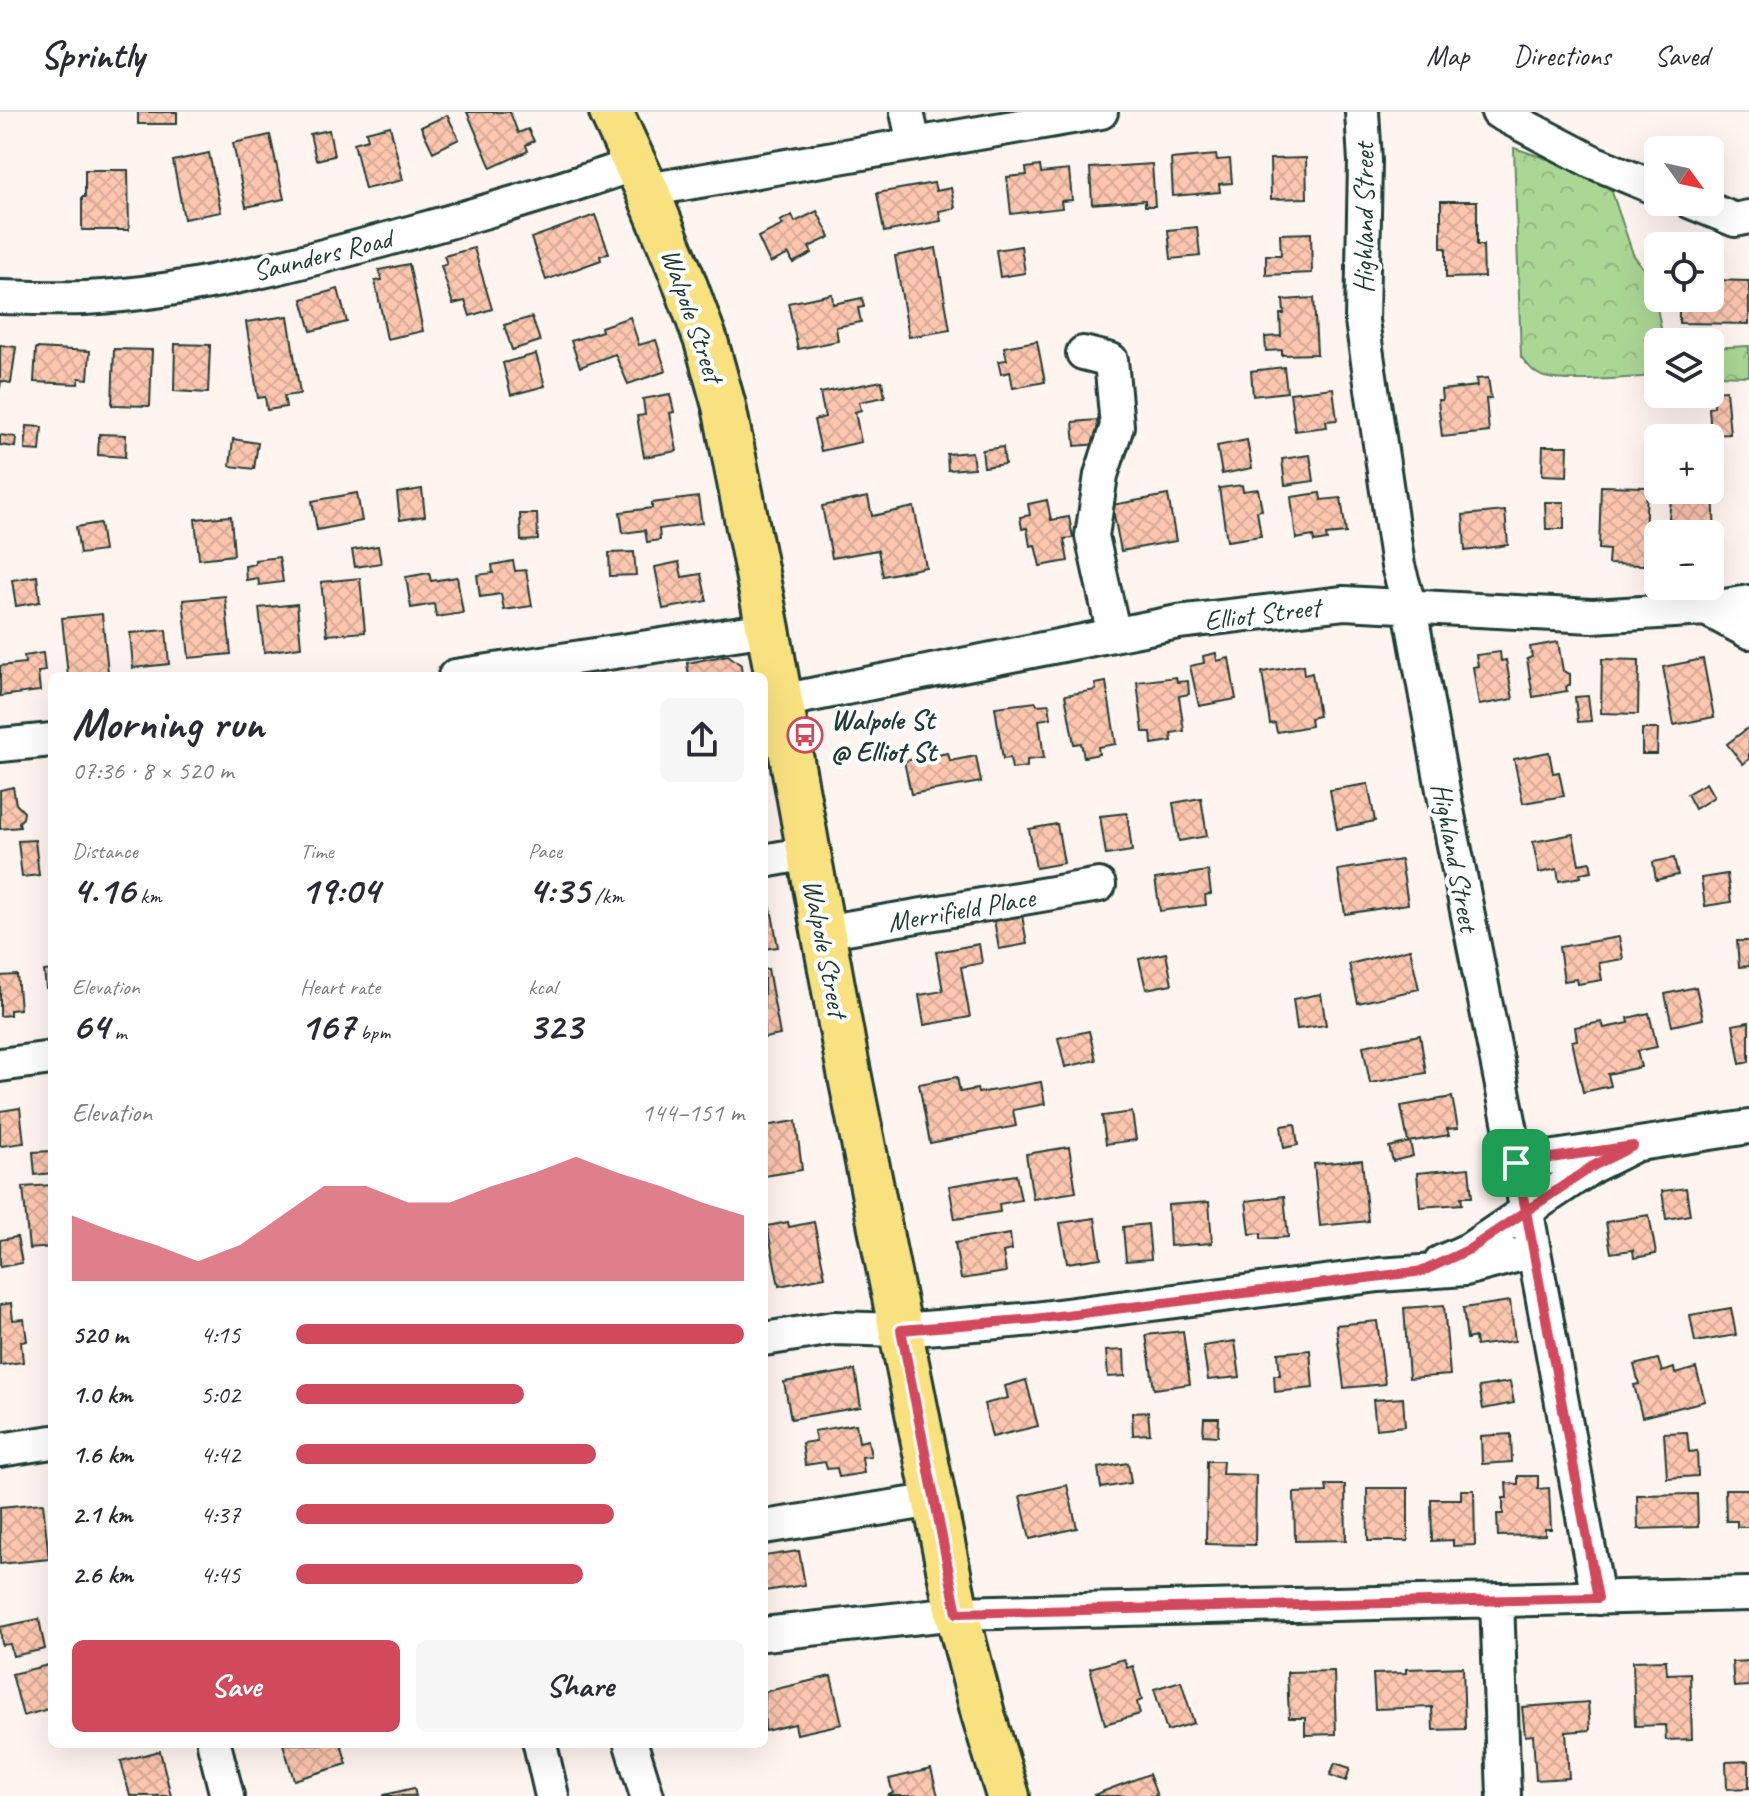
<!DOCTYPE html>
<meta charset="utf-8">
<style>
:root{--surface:#fff;--page:#f7f7f7;--text:#2b2b33;--muted:#7c7c81;--line:#e1e1e2;--accent:#d1495b}
body{margin:0;font-family:Caveat,sans-serif;background:var(--page);color:var(--text);height:100vh;display:flex;flex-direction:column;font-size:30px;white-space:nowrap}
*{box-sizing:border-box;margin:0}
p{font-size:26px;color:var(--muted)}
.icon{flex:none;width:44px;height:44px;fill:none;stroke:currentColor;stroke-width:2;stroke-linecap:round;stroke-linejoin:round}
.map{position:relative;flex:1;overflow:hidden}
.drawer{position:absolute;left:48px;top:560px;width:720px;height:1076px;display:flex;flex-direction:column;background:var(--surface);border-radius:12px;box-shadow:0 8px 32px #0002}
.drawer>*{flex:none}
.needle{width:52px;rotate:123deg}
.controls{position:absolute;left:1644px;top:24px;display:grid;gap:16px}
.controls a{display:grid;place-items:center;width:80px;height:80px;border-radius:12px;background:var(--surface);box-shadow:0 8px 32px #0002;font-size:40px}
.pin{position:absolute;display:grid;place-items:center;width:68px;height:68px;color:#fff;margin:-34px;border-radius:16px;box-shadow:0 4px 12px #0006}
.round{display:grid;place-items:center;flex:none;width:84px;height:84px;border-radius:12px;background:var(--page)}
.head{display:flex;align-items:center;justify-content:space-between;height:136px;padding:0 24px}
h1{font-size:44px;font-weight:800;line-height:60px}
.metrics{display:grid;grid-template-columns:repeat(3,1fr);gap:12px;height:136px;padding:8px 24px}
.metrics div{display:grid;align-content:center}
.metrics b{font-size:40px;font-weight:800}
.metrics small{font-size:22px;font-weight:400}
.metrics p{font-size:22px}
.chart{height:224px;padding:16px 24px}
.chart p{display:flex;justify-content:space-between}
.chart svg{width:100%;height:144px;margin-top:8px;fill:var(--accent);opacity:.7}
.cta{display:flex;gap:16px;margin-top:auto;padding:16px 24px}
.cta a{flex:1;height:92px;border-radius:12px;background:var(--accent);color:#fff;font-size:32px;font-weight:800;line-height:92px;text-align:center}
.cta a+a{background:var(--page);color:var(--text)}
ul{padding:0 24px;list-style:none;font-size:26px}
li{display:grid;grid-template-columns:128px 96px 1fr;align-items:center;height:60px}
li i{height:20px;border-radius:10px;background:var(--accent)}
header{display:flex;align-items:center;gap:48px;box-sizing:border-box;height:112px;padding:0 40px;background:var(--surface);border-bottom:2px solid var(--line)}
header strong{font-size:38px}
nav{display:flex;gap:44px;margin-inline-start:auto;font-size:28px}
.map>svg:first-child{display:block}
.forest{fill:url(#forest-crowns);stroke:#658a64;stroke-width:2}
.building{fill:url(#building-cross-hatch);stroke:#1f3d34;stroke-width:2}
.lines{fill:none;stroke-linecap:round;stroke-linejoin:round}
.minor-casing{stroke:#1f3d34;stroke-width:38}
.major-casing{stroke:#1f3d34;stroke-width:48}
.minor{stroke:#fff;stroke-width:32}
.major{stroke:#fae180;stroke-width:42}
.route-casing{stroke:#fff;stroke-width:16}
.route{stroke:#d1495b;stroke-width:10}
.labels{text-anchor:middle;stroke-width:8;stroke-linejoin:round;paint-order:stroke}
.street-label{font-size:28px;fill:#1f3d34;stroke:#fff}
.poi-label{font-size:28px;font-weight:bold;fill:#1f3d34;stroke:#fff;text-anchor:start}
</style>
<header>
<strong>Sprintly</strong>
<nav><a>Map</a><a>Directions</a><a>Saved</a></nav>
</header>
<div class="map">
<svg width="1749" height="1684" viewBox="0 0 1749 1684">
<defs>
<pattern id="forest-crowns" width="20" height="18" patternUnits="userSpaceOnUse" patternTransform="scale(2)"><rect width="20" height="18" fill="#abd795"/><path d="M2 6a3 3 0 1 1 6 0M12 15a3 3 0 1 1 6 0" fill="none" stroke="#93b981"/></pattern>
<pattern id="building-cross-hatch" width="8" height="8" patternUnits="userSpaceOnUse" patternTransform="scale(2)"><rect width="8" height="8" fill="#fdc6af"/><path d="M0 0l8 8M0 8l8-8" fill="none" stroke="#d8ab97"/></pattern>
</defs>
<rect width="100%" height="100%" fill="#fff4ef"/>
<filter id="ink" filterUnits="userSpaceOnUse"><feTurbulence type="fractalNoise" baseFrequency=".0125" numOctaves="2"/><feDisplacementMap in="SourceGraphic" scale="16" xChannelSelector="R" yChannelSelector="G"/><feConvolveMatrix kernelMatrix="1 2 1 2 8 2 1 2 1" color-interpolation-filters="sRGB"/></filter>
<g filter="url(#ink)">
<path class="forest" d="M1514,36L1603,65L1611,77L1633,142L1652,169L1662,222L1676,230H1658V264C1631,265 1568,272 1544,265C1533,261 1528,253 1521,245Z
M1749,234V264L1710,263V236Z"/>
<path class="building" d="M138,0H177V12H138Z
M467,0H510L518,21L528,17L534,29L526,33L528,39L491,56Z
M447,3L459,27L433,40L421,15Z
M390,14L403,68L365,77L354,31L368,27L366,20Z
M329,18L334,44L316,48L310,22Z
M270,23L284,87L246,95L233,31Z
M209,41L221,100L184,107L173,49Z
M1216,43L1217,48L1230,47L1232,71L1219,72L1220,80L1173,84L1171,47Z
M1306,46L1307,86L1271,87L1270,47Z
M1152,52L1155,94H1145V88L1092,92L1090,56Z
M1040,54L1041,61L1069,58L1072,88L1061,89L1062,96L1011,102L1007,65L1027,63L1026,56Z
M85,58H128L129,118H82V85H85Z
M934,71L936,79L951,76L955,96L939,99L941,109L884,120L877,81Z
M1441,89H1477V133H1483L1484,165L1446,166V136H1441Z
M817,99L830,125L809,135L812,141L793,151L789,142L770,151L758,125L783,113L780,109L792,103L795,110Z
M595,103L609,141L600,144L601,148L546,168L531,126Z
M1197,115L1200,144L1171,147L1168,118Z
M1311,121L1312,161L1266,163V143H1281L1280,122Z
M1021,134L1025,161L1000,165L996,138Z
M474,136L492,197L470,204L465,189L453,192L441,154L447,152L444,144Z
M936,136L950,218L909,225L895,144Z
M409,152L423,219L387,227L375,169L382,168L379,158Z
M1711,168L1749,169V212L1679,211V186H1710Z
M338,177L347,210L311,219L302,187Z
M832,182L833,192L862,186L864,195L858,196L861,210L836,215L838,229L798,237L788,191Z
M1314,186L1317,242L1282,243V238L1266,239L1265,225L1281,224L1280,202H1284L1283,188Z
M288,204L300,282L284,284L286,295L267,298L265,285L258,286L246,210Z
M532,205L540,229L512,238L504,213Z
M630,205L639,233L656,228L666,259L628,272L615,242L580,255L571,229L602,219L601,215Z
M1037,229L1045,270L1013,276L1010,260L1001,262L998,249L1007,248L1004,235Z
M175,232L210,233L208,281L174,279Z
M0,233L16,235L11,271L1,269L0,276Z
M36,236L90,239L88,267L79,266L78,272L34,270Z
M114,237L152,238L150,294L112,293Z
M536,242L545,274L511,283L503,251Z
M1284,255L1287,280L1253,284L1251,259Z
M1488,266L1491,286L1486,287L1489,320L1442,325L1438,288H1442L1441,278L1477,274L1476,267Z
M882,269L885,285L859,290L861,298L855,300L861,330L821,339L814,308L825,305L820,281Z
M1333,276L1337,308L1326,309L1327,315L1295,319L1290,281Z
M1726,278L1730,322L1711,323L1709,296L1714,295L1713,279Z
M670,282L674,300L670,301L677,339L644,345L637,304L645,303L643,287Z
M1097,308L1099,332L1075,334L1073,310Z
M27,314L42,315L40,339L25,338Z
M99,322L126,323L125,345L98,343Z
M0,323L16,325L15,335L0,333Z
M233,327L258,331L254,357L230,354Z
M1247,328L1252,356L1222,362L1217,334Z
M1543,334H1568L1567,364L1542,363Z
M1003,335L1005,352L984,355L982,338Z
M972,340L974,356L948,358L947,342Z
M1310,343L1314,369L1285,373L1282,347Z
M1710,371H1713L1715,431H1710V422H1675V413L1669,406L1672,378H1710Z
M1242,373L1243,379L1258,377L1262,398L1257,399L1261,424L1227,429L1219,376Z
M1601,374L1647,375L1644,453L1608,452L1609,438L1599,437Z
M422,377L425,404L400,408L397,381Z
M357,381L362,409L317,418L312,389Z
M1320,381L1321,388L1341,386L1346,421L1326,423L1327,428L1314,430L1313,424L1296,427L1291,385Z
M1168,383L1176,429L1121,439L1112,393Z
M698,385L702,411L659,417L660,428L647,430L645,418L623,421L620,400L652,396V391Z
M868,385L872,404L914,395L926,455L883,464L878,438L832,446L822,394Z
M1047,388L1051,408L1069,405L1073,426L1064,427L1068,449L1040,454L1035,433L1030,434L1027,416L1022,417L1020,405L1030,403L1028,392Z
M1545,390H1564V417H1546Z
M1505,399L1508,433L1465,439L1463,403Z
M520,402H537L538,428L521,429Z
M231,404L234,443L199,447L195,407Z
M100,411L104,439L80,442L76,415Z
M378,434L381,451L355,455L352,438Z
M634,440L636,463L610,464L609,441Z
M279,445L283,470L259,473L258,466L246,468L245,454L255,452V448Z
M513,449L515,459L526,458L532,494L504,498L501,482L480,485L477,463L493,461L492,453Z
M679,450L682,465L701,462L707,489L663,497L655,455Z
M429,461L431,469L457,465L463,501L436,505L434,492L411,496L406,465Z
M37,464L40,490L16,494L12,468Z
M360,466L365,520L327,523L321,470Z
M225,484L231,542L189,546L183,488Z
M297,492L301,535L264,540L259,496Z
M102,502L108,560L68,564L62,506Z
M166,518L169,552L133,556L130,521Z
M1558,530L1563,559L1570,562V573L1566,575L1567,579L1533,585L1527,547L1532,545L1530,535Z
M1500,540L1501,549L1506,548L1513,587L1479,593L1473,555L1478,554L1476,543Z
M43,541L45,559L38,560L40,579L0,584V554L25,551L24,544Z
M1216,541L1217,549L1229,546L1236,587L1199,594L1190,554L1204,551L1203,544Z
M728,543L741,553L742,564H689L687,551Z
M1602,547L1639,548L1638,602L1601,601Z
M1703,547L1714,605L1674,613L1663,555Z
M1303,553L1304,563L1312,561L1319,604L1310,606L1311,614L1277,620L1275,611L1270,612L1262,560Z
M1176,565L1177,570L1188,569L1189,582L1179,584L1184,619L1171,621L1172,629L1152,632L1151,620H1143L1137,570Z
M1106,570L1116,632L1098,635L1099,642L1084,645L1081,631L1074,632L1065,583L1096,578L1095,572Z
M1588,584L1591,609L1578,610L1575,585Z
M1036,590L1037,593L1049,592L1051,606L1039,608L1044,646L1027,648V655L1012,657L1010,646L1003,647L995,595Z
M1749,615V647L1743,652L1727,632Z
M1642,617H1658L1657,642H1642Z
M1549,640L1553,661L1559,660L1564,684L1523,691L1514,647Z
M948,641L950,649L976,644L981,670L911,682L904,649Z
M1706,671L1714,685L1695,697L1687,682Z
M1368,672L1375,709L1337,717L1330,678Z
M13,675L16,692L24,700L23,706L19,710L20,715L0,717V678Z
M1201,686L1207,724L1179,729L1173,691Z
M1127,701L1132,739L1106,743L1100,704Z
M1057,712L1064,751L1036,756L1029,717Z
M1573,722L1579,752L1590,750L1592,759L1580,761L1581,765L1559,769L1557,757L1539,761L1533,730Z
M35,728L39,763L22,765L18,729Z
M1674,746L1678,763L1656,768L1653,750Z
M1401,748L1408,792L1345,802L1338,758Z
M1208,759L1211,782L1205,783L1206,793L1160,799L1155,767Z
M1727,762L1731,790L1705,794L1701,766Z
M771,796L778,835L764,837V797Z
M1022,803L1027,832L999,837L994,808Z
M1619,825L1623,847L1599,851L1602,868L1578,872L1577,867L1564,869L1559,835Z
M1737,829H1749V854L1739,855Z
M979,832L982,851L961,855L970,905L924,913L919,883L943,879L936,840Z
M1410,837L1419,877L1358,891L1349,852Z
M1166,841L1172,872L1146,877L1139,847Z
M768,857L780,923L764,926V858Z
M52,858V890H51L50,876H46L44,859Z
M17,863L20,897L10,898V903L0,904V864Z
M1696,875L1703,907L1672,914L1665,882Z
M1321,882L1326,913L1297,917L1293,887Z
M1649,901L1657,935L1637,939L1641,955L1608,962L1611,974L1583,980L1572,929L1577,928L1575,915L1602,910L1604,916L1629,911L1628,906Z
M1749,910V950L1740,952L1733,913Z
M1089,919L1096,948L1065,955L1058,926Z
M1420,923L1426,961L1370,971L1363,934Z
M957,965L960,980L977,977L978,981L1041,970L1045,992L1013,998L1016,1014L930,1031L919,972Z
M1452,985L1458,1016L1447,1017L1449,1023L1408,1030L1401,994Z
M20,996L24,1031L0,1034V999Z
M1132,1000L1136,1028L1106,1032L1102,1004Z
M796,1009L802,1058L764,1064V1014Z
M1295,1012L1298,1033L1284,1036L1281,1014Z
M1410,1030L1413,1044L1393,1049L1389,1035Z
M1069,1035L1076,1080L1033,1087L1026,1042Z
M52,1039V1061L35,1063L33,1040Z
M1362,1048L1368,1109L1320,1114L1314,1052Z
M1469,1056L1472,1085H1461L1462,1092L1420,1095L1417,1061Z
M1016,1063L1021,1088L999,1092L1000,1100L955,1107L949,1074Z
M52,1073V1135L29,1137L23,1075Z
M1686,1076L1690,1103L1666,1107L1662,1079Z
M1284,1084L1288,1125L1261,1127V1121L1250,1122L1246,1089Z
M1209,1090L1212,1131L1170,1134L1168,1093Z
M1649,1103L1656,1142L1634,1146L1633,1138L1611,1141L1606,1110Z
M1095,1106L1101,1146L1067,1151L1060,1111Z
M788,1110L789,1115L814,1110L825,1165L779,1174L767,1114Z
M1148,1112L1151,1147L1126,1149L1123,1115Z
M1010,1122L1012,1138L1003,1140L1006,1160L961,1167L955,1131Z
M17,1125L22,1151L0,1155V1128Z
M1510,1189L1515,1229L1476,1234L1475,1225L1467,1227L1463,1196Z
M11,1191L13,1208L24,1207L27,1229L21,1230L23,1250L0,1253V1193Z
M1444,1193L1450,1263L1409,1266L1404,1196Z
M1731,1196L1736,1223L1695,1230L1690,1203Z
M1377,1209L1385,1272L1344,1276L1336,1213Z
M1183,1219L1190,1272L1154,1277L1146,1223Z
M1235,1229L1240,1265L1208,1268L1203,1234Z
M1124,1238L1125,1264L1108,1265L1106,1239Z
M1310,1238L1313,1276L1275,1280L1274,1263H1280L1278,1241Z
M1658,1247L1662,1260L1674,1256L1675,1262L1696,1256L1705,1289L1642,1305L1634,1273L1639,1272L1634,1253Z
M855,1258L861,1295L791,1307L784,1270Z
M1026,1268L1038,1314L992,1325L984,1292L1008,1286L1005,1274Z
M1510,1270L1514,1291L1483,1297L1479,1275Z
M1403,1286L1405,1314L1376,1317L1373,1288Z
M1148,1300L1150,1322L1133,1323L1132,1301Z
M1204,1306H1219L1218,1324L1203,1323Z
M856,1312L859,1330L868,1328L871,1344L862,1345L864,1361L839,1365L837,1356L827,1357L825,1350L805,1353L802,1331L816,1329L814,1319Z
M1687,1320L1689,1340L1697,1339L1698,1364L1667,1366L1664,1321Z
M1511,1322L1512,1350L1482,1352L1481,1324Z
M1207,1349H1223L1222,1362L1256,1363L1255,1433L1206,1432Z
M1128,1351L1131,1371L1101,1376L1098,1356Z
M1518,1364H1538V1377L1549,1376L1551,1417H1545V1423L1498,1424L1497,1402H1503V1386H1507L1506,1371L1518,1372Z
M1067,1373L1077,1416L1030,1427L1020,1384Z
M1326,1373H1345L1346,1428L1295,1429L1294,1381L1327,1380Z
M1367,1376H1408V1429H1368Z
M1725,1377H1749V1415H1737V1409H1726Z
M1461,1378H1474L1475,1433L1453,1434V1428L1432,1429L1431,1387H1461Z
M1697,1382L1698,1415L1638,1417L1637,1383Z
M43,1391L49,1447L0,1452V1395Z
M799,1439L805,1473L764,1479V1444Z
M39,1507L45,1537L13,1544L10,1532L2,1533L0,1515Z
M1124,1547L1127,1556L1133,1554L1142,1588L1137,1590L1140,1602L1105,1612L1090,1556Z
M1666,1548L1667,1562L1690,1561L1692,1627L1666,1628L1665,1613L1635,1614L1633,1549Z
M1749,1549V1574L1734,1575L1732,1550Z
M52,1552V1596L23,1604L12,1562Z
M1463,1555L1465,1617L1433,1618L1432,1595L1375,1597L1373,1562L1406,1561V1557Z
M1334,1559L1336,1622L1305,1623V1606H1289L1287,1560Z
M831,1564L842,1612L797,1622L795,1612L765,1619L764,1580Z
M1181,1569L1194,1611L1167,1619L1154,1577Z
M1588,1590L1590,1618L1566,1620L1569,1666L1536,1668L1533,1623L1525,1624L1522,1595Z
M283,1632H341L347,1652L294,1668Z
M160,1639L171,1684H130L121,1649Z
M1749,1649V1676L1727,1677L1726,1650Z
M1335,1651L1350,1656L1346,1669L1330,1663Z
M931,1657L938,1684H887L893,1681L889,1667Z
M1149,1662L1157,1684H1095L1094,1683Z
M414,1676L416,1684H384V1683Z"/>
<g class="lines">
<defs>
<path id="minor" d="M907,0L914,32
M1362,0L1365,49L1362,209L1398,454L1410,496L1443,678L1522,1074L1598,1486
M1498,0L1593,50L1658,77
M647,78L1101,0
M1691,90L1735,108L1749,105
M0,185C28,186 57,187 85,186C192,181 316,147 420,118C492,98 564,77 635,52
M1083,241L1111,248L1117,314L1101,363L1092,424L1114,523
M1706,497L1749,520
M455,564L768,517
M781,589L1178,510L1344,491L1593,504L1706,497L1749,490
M0,633L52,628
M764,749L808,741
M823,820L1099,773
M0,953L52,946
M1516,1051L1749,1015
M1441,1150L1470,1137L1593,1054L1633,1034
M764,1227L834,1216L901,1218L1034,1207L1379,1163L1465,1157L1534,1139
M0,1338L52,1330
M764,1415L935,1388
M1497,1488L1504,1684
M764,1522L957,1501L1749,1482
M214,1632L227,1684
M540,1632L552,1684
M631,1632L647,1684"/>
<path id="major" d="M611,0L647,78L681,161L706,229L724,294L768,517L847,950L957,1501L983,1602L1008,1684"/>
</defs>
<use href="#minor" class="minor-casing"/>
<use href="#major" class="major-casing"/>
<use href="#minor" class="minor"/>
<use href="#major" class="major"/>
</g>
</g>
<g class="lines" filter="url(#ink)">
<defs>
<path id="route" d="M1516,1051L1526,1099L1470,1137L1423,1159L1034,1207L901,1218L957,1501L1598,1486L1526,1099L1593,1054L1633,1034L1516,1051"/>
</defs>
<use href="#route" class="route-casing"/>
<use href="#route" class="route"/>
</g>
<defs>
<symbol id="bus-ring" viewBox="-11 -11 22 22"><circle r="9.5" fill="#fff" stroke="#d1495b" stroke-width="1.5"/><path d="M-5-6H5V4H4V6H2V4H-2V6H-4V4H-5ZM-3.5-4V0h7V-4ZM-3.5 1.2v1.5H-2V1.2ZM2 1.2v1.5H3.5V1.2Z" fill="#d1495b"/></symbol>
</defs>
<g fill-rule="evenodd">
<use href="#bus-ring" x="785" y="603" width="40" height="40"/>
</g>
<g class="labels">
<g class="street-label">
<text transform="translate(1363 106) rotate(-90)" y="10">Highland Street</text>
<text transform="translate(322 142) rotate(-14)" y="10">Saunders Road</text>
<text transform="translate(693 203) rotate(71)" y="10">Walpole Street</text>
<text transform="translate(1262 501) rotate(-7)" y="10">Elliot Street</text>
<text transform="translate(1456 745) rotate(79)" y="10">Highland Street</text>
<text transform="translate(961 797) rotate(-10)" y="10">Merrifield Place</text>
<text transform="translate(826 836) rotate(79)" y="10">Walpole Street</text>
</g>
<g class="poi-label">
<text x="831" y="617">Walpole St<tspan x="831" dy="32">@ Elliot St</tspan></text>
</g>
</g>
</svg>
<div class="controls">
<a><svg class="needle" viewBox="-14 -14 28 28"><path d="M0-13l5 13h-10z" fill="#e53935"/><path d="M0 13l5-13h-10z" fill="#7c7c81"/></svg></a>
<a><svg class="icon" aria-label="locate" viewBox="0 0 24 24"><circle cx="12" cy="12" r="6"/><path d="M12 2v4M12 18v4M2 12h4M18 12h4"/></svg></a>
<a><svg class="icon" aria-label="layers" viewBox="0 0 24 24"><path d="M12 4l9 5-9 5-9-5zM3 14l9 5 9-5"/></svg></a>
<a>+</a>
<a>−</a>
</div>
<div class="pin" style="left:1516px;top:1051px;background:#1e9e55"><svg class="icon" aria-label="arrive" viewBox="0 0 24 24"><path d="M6 21V4h12l-3 4 3 4H6"/></svg></div>
<section class="drawer">
<div class="head"><div><h1>Morning run</h1><p>07:36 · 8 × 520 m</p></div><a class="round"><svg class="icon" aria-label="share" viewBox="0 0 24 24"><path d="M12 15V3M7 8l5-5 5 5M5 13v7h14v-7"/></svg></a></div>
<div class="metrics">
<div><p>Distance</p><b>4.16<small> km</small></b></div>
<div><p>Time</p><b>19:04</b></div>
<div><p>Pace</p><b>4:35<small> /km</small></b></div>
</div>
<div class="metrics">
<div><p>Elevation</p><b>64<small> m</small></b></div>
<div><p>Heart rate</p><b>167<small> bpm</small></b></div>
<div><p>kcal</p><b>323</b></div>
</div>
<div class="chart"><p><span>Elevation</span>144–151 m</p>
<svg viewBox="0 0 160 44" preserveAspectRatio="none"><path d="M0 44V24L10 29L20 33L30 38L40 33L50 24L60 15L70 15L80 20L90 20L100 15L110 11L120 6L130 11L140 15L150 20L160 24V44z"/></svg>
</div>
<ul>
<li><b>520 m</b>4:15<i style="width:100%"></i></li>
<li><b>1.0 km</b>5:02<i style="width:51%"></i></li>
<li><b>1.6 km</b>4:42<i style="width:67%"></i></li>
<li><b>2.1 km</b>4:37<i style="width:71%"></i></li>
<li><b>2.6 km</b>4:45<i style="width:64%"></i></li>
</ul>
<div class="cta"><a>Save</a><a>Share</a></div>
</section>
</div>
